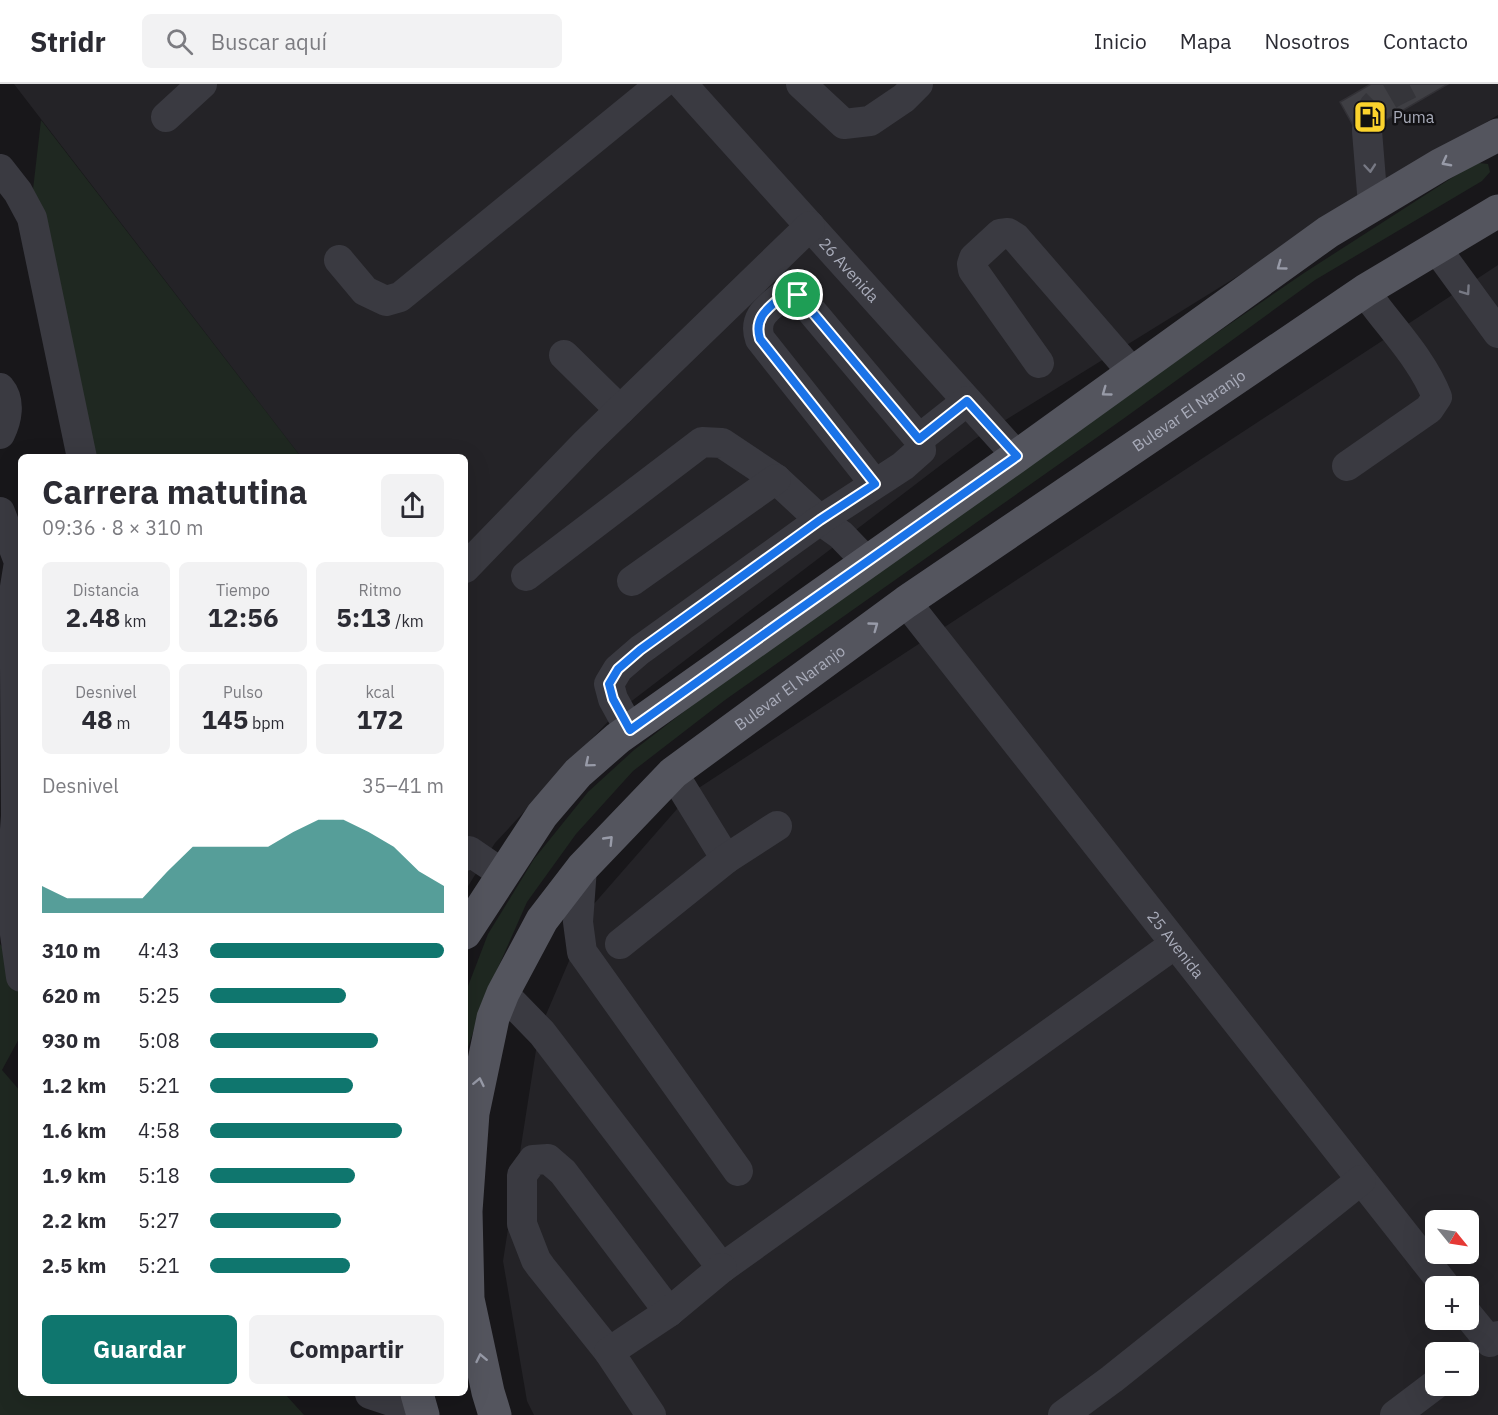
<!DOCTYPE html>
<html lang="es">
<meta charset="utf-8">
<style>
:root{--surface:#fff;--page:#f2f2f3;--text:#2b2b33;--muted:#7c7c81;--line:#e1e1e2;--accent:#0f766e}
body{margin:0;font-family:"IBM Plex Sans",sans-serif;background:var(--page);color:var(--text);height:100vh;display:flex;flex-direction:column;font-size:22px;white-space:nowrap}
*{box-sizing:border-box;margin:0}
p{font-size:20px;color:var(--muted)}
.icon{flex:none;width:33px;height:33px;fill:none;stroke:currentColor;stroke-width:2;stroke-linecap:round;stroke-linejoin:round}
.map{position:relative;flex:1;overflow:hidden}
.panel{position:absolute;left:18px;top:370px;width:450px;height:942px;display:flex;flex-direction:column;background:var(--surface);border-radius:9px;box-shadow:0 6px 24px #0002}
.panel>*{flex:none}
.needle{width:39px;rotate:120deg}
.tools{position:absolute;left:1425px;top:1126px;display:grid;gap:12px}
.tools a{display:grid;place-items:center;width:54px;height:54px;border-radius:9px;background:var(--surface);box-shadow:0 6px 24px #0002;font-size:30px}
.pin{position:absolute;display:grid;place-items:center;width:51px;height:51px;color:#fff;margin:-26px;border:3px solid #fff;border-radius:50%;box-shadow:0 2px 6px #0007}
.round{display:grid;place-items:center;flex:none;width:63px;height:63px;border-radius:9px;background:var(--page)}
.head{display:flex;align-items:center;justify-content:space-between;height:102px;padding:0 24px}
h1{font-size:33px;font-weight:800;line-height:45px}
.stats{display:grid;grid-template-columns:repeat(3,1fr);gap:9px;height:102px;padding:6px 24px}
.stats div{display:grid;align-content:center;border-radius:9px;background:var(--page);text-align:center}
.stats b{font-size:26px;font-weight:800}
.stats small{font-size:16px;font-weight:400}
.stats p{font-size:16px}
.chart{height:168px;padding:12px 24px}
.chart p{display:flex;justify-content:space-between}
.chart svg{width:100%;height:108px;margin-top:6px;fill:var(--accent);opacity:.7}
.cta{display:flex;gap:12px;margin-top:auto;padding:12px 24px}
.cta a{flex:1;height:69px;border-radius:9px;background:var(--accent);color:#fff;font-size:24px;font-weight:800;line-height:69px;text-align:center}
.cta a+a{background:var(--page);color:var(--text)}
ul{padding:0 24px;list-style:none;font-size:20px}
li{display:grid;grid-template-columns:96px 72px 1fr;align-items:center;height:45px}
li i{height:15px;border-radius:8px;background:var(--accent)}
header{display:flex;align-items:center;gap:36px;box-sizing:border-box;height:84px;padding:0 30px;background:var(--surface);border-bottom:2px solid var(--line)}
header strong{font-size:28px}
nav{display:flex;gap:33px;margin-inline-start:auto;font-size:21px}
.search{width:420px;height:54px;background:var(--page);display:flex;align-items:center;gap:15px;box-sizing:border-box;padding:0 21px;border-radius:9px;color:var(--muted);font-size:22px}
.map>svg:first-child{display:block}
.built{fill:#242327;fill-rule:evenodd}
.green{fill:#1f2821}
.building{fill:#3f3f44;stroke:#323136;stroke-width:1.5}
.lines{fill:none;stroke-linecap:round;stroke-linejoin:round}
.minor-tunnel{stroke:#35353a;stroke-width:30;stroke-dasharray:30 15;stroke-linecap:butt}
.minor{stroke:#3a3a41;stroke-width:30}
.major{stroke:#54555e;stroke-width:33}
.oneway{stroke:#989ba8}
.oneway2{stroke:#777984}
.route-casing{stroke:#fff;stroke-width:12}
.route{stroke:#1a73e8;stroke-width:8}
.labels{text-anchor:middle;stroke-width:5;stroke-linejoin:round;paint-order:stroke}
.poi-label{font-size:16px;fill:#a9acba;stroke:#131215;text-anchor:start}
.street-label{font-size:16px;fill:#a9acba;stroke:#131215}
</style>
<header>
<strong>Stridr</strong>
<div class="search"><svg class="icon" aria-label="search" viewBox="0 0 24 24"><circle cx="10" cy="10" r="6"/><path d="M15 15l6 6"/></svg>Buscar aquí</div>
<nav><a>Inicio</a><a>Mapa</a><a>Nosotros</a><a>Contacto</a></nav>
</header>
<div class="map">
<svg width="1498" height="1331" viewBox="0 0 1498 1331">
<rect width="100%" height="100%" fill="#18171a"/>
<path class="built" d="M14,0H1498V31L975,355L616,629L495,759L465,807V374L301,373Z
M1498,181V1331H534L527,1317L503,1177L539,947L593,821L691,709ZM1436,1137H1468V1170H1436ZM1436,1203H1468V1236H1436ZM1436,1269H1468V1302H1436Z"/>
<path class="green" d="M41,36L301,373H92L31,123Z
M1479,79L1488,80L1490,88L1482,97L1315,196L1123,335L725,616L633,687L576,750L527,818L485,913L465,972V910L488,850L534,775L588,708L634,666L712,606L1109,323L1304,189L1464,86Z
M0,860L21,884V951L2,986L21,1008V1310H285L304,1331H0Z"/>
<path class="building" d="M1371,0H1448L1359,52L1340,18Z"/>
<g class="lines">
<path class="minor-tunnel" d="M1367,47C1366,18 1387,12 1409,0"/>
<g class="minor">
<path id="s1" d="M682,0L1017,372"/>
<path d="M801,0L844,40L870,37L904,14L918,0"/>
<path d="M166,33L202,0"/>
<path d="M1367,47L1373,121"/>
<path d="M0,85L18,108L32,134L82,374"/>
<path d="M1436,164L1498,249"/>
<path d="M339,176L365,207L386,217L400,213L661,0"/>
<path d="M564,271L620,326"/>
<path d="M1039,279L973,186L972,180L974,174L1000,150L1008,149L1016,154L1133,289"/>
<path d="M0,304C11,317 7,336 0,350"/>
<path d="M919,355L967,317"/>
<path d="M1347,382L1429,325L1437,313C1423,277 1394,247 1371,216L1366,206"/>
<path d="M0,428L19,478L11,528L15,584L16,732L11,801L13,836L21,893"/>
<path d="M465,484L587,358L810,142"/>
<path d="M526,492L702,358L722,359L776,395L820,436L841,451L867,478"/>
<path d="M632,497L776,395"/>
<path id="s2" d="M906,518L1446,1203"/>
<path d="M630,646L613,615L609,600L618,585L640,566L820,436L903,382L921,366L919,355L798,211L786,209C770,223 752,232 760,255L875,400"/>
<path d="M673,689L726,775"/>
<path d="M465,772L469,767L503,790"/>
<path d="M582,784L578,838L582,868L738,1087"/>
<path d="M620,860L726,775L777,742"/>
<path d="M503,909L542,949L722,1184L1175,860"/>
<path d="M1468,1231L1490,1258L1498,1252"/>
<path d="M609,1268L541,1183L536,1176L522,1140V1091L533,1076L548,1075L563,1088L669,1228"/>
<path d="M370,1310L421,1327"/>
<path d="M651,1331L609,1268L669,1228L722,1184"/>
<path d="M1063,1331L1112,1295L1361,1096"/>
<path d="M1395,1331L1436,1300"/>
</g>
<g class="major">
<path d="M465,849L542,731L578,689L618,654L1017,372L1328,148L1440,81L1498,51"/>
<path d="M417,1310L423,1331"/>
<path id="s3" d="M495,1331L488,1308L468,1215L466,1127L473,1029L493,934L503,909L542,836L582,784L673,689L906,518L1366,206L1498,127"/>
</g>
</g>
<defs><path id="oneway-chevron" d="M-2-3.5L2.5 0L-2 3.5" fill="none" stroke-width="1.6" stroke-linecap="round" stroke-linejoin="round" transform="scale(1.5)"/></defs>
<g class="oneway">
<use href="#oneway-chevron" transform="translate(1446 78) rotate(152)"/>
<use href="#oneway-chevron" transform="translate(1281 182) rotate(144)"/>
<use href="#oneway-chevron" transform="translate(1106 308) rotate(144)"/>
<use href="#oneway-chevron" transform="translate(874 542) rotate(-36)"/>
<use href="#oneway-chevron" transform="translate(589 679) rotate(140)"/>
<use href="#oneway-chevron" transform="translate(609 756) rotate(-46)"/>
<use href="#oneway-chevron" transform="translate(479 998) rotate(-78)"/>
<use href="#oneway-chevron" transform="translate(481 1274) rotate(-102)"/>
</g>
<g class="oneway2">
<use href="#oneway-chevron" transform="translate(1370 84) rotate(85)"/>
<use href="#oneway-chevron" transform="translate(1466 207) rotate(55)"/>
</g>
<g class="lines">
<defs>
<path id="route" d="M786,209L798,211L919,355L967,317L1017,372L784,536L630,646L613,615L609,600L618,585L640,566L820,436L875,400L760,255C753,232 770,223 786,209Z"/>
</defs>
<use href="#route" class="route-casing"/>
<use href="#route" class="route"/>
</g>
<defs>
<symbol id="fuel-square" viewBox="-11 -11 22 22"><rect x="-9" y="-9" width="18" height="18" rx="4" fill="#fbd32d" stroke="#131215"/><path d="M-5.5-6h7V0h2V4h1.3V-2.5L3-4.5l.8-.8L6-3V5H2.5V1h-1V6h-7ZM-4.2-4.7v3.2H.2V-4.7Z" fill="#111"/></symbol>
</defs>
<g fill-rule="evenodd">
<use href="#fuel-square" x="1351" y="14" width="38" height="38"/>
</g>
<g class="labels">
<g class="poi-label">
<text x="1393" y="39">Puma</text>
</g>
<g class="street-label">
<text dy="6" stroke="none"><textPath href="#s1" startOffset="250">26 Avenida</textPath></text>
<text dy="6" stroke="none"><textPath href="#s3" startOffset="1340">Bulevar El Naranjo</textPath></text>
<text dy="6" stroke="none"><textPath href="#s3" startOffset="854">Bulevar El Naranjo</textPath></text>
<text dy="6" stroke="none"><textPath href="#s2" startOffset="436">25 Avenida</textPath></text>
</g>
</g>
</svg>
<div class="tools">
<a><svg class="needle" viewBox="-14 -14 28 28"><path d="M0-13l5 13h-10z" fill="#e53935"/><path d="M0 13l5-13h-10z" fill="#7c7c81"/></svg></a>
<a>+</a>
<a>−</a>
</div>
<div class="pin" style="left:798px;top:211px;background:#1e9e55"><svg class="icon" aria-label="arrive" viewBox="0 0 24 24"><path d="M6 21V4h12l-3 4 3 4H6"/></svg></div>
<section class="panel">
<div class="head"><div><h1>Carrera matutina</h1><p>09:36 · 8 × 310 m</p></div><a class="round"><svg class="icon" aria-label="share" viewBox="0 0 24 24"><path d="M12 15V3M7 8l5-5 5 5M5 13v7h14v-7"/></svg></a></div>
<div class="stats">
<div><p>Distancia</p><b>2.48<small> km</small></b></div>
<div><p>Tiempo</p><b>12:56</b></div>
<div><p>Ritmo</p><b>5:13<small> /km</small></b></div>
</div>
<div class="stats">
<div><p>Desnivel</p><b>48<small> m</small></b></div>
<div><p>Pulso</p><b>145<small> bpm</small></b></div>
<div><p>kcal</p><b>172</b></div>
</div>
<div class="chart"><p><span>Desnivel</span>35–41 m</p>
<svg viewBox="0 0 160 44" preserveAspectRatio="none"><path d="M0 44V33L10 38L20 38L30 38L40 38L50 27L60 17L70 17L80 17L90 17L100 11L110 6L120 6L130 11L140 17L150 27L160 33V44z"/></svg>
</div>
<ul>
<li><b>310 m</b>4:43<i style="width:100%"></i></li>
<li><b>620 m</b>5:25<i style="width:58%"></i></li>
<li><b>930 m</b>5:08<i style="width:72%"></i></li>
<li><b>1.2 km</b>5:21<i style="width:61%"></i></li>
<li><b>1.6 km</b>4:58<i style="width:82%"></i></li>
<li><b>1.9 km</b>5:18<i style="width:62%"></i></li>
<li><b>2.2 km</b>5:27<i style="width:56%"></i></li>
<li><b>2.5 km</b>5:21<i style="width:60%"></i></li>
</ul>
<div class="cta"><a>Guardar</a><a>Compartir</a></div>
</section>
</div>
